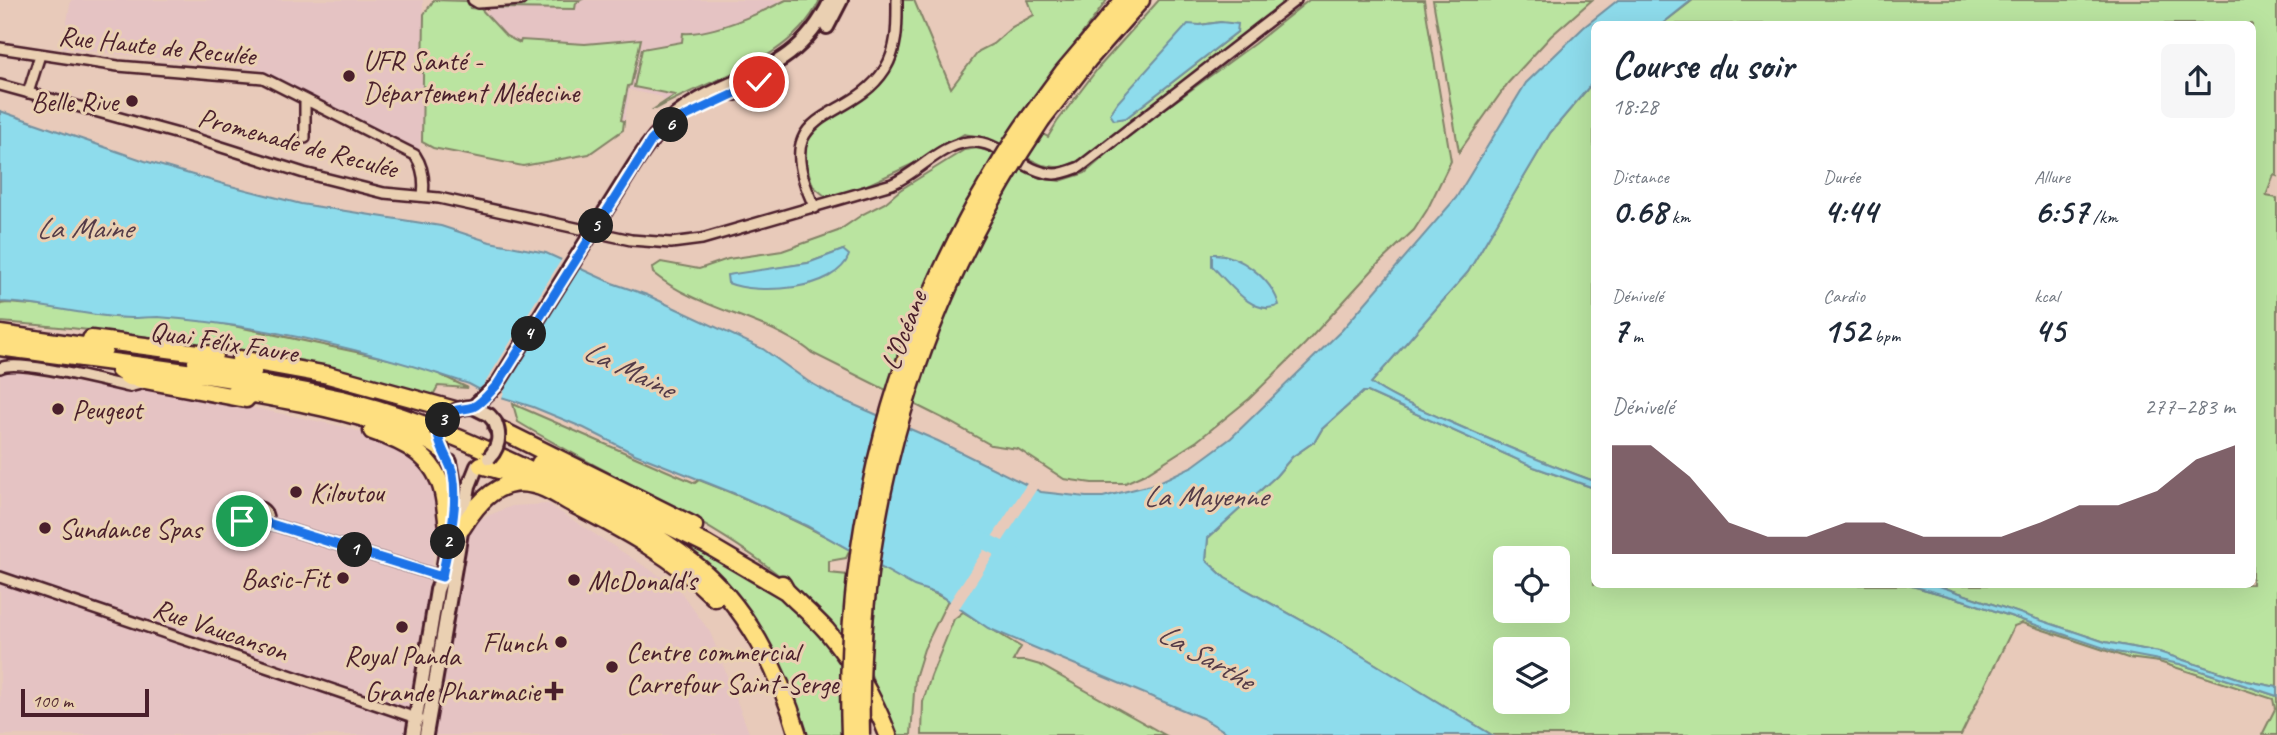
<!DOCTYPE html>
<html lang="fr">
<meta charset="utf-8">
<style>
:root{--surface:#fff;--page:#f6f6f7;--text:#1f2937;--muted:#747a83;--accent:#4a1f2b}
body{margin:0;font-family:Caveat,sans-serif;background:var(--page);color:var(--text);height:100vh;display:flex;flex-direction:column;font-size:26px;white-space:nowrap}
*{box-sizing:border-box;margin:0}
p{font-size:23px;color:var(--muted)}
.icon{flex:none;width:38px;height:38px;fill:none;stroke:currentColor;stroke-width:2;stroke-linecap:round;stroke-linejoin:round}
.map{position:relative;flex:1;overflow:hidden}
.sheet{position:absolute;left:1591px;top:21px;width:665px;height:567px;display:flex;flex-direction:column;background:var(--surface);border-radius:10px;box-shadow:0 7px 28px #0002}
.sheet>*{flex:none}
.tools{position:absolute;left:1493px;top:546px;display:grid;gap:14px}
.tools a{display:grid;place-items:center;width:77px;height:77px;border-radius:10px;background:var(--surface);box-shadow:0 7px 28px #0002;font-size:35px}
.scale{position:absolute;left:21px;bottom:18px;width:128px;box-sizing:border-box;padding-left:7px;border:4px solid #4a1f2b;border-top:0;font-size:19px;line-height:24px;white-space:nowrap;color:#4a1f2b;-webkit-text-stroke:5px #ead0b2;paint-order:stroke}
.pin{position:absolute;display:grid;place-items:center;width:60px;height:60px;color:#fff;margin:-30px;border:4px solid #fff;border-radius:50%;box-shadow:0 2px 7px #0007}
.km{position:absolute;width:35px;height:35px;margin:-18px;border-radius:50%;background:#222;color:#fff;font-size:19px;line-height:35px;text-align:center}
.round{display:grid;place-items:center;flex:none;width:74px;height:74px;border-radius:10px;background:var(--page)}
.headline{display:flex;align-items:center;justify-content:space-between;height:119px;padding:0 21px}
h1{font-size:38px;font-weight:700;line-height:52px}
.stats{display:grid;grid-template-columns:repeat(3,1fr);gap:10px;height:119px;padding:7px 21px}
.stats div{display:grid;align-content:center}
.stats b{font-size:35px;font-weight:700}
.stats small{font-size:19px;font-weight:400}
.stats p{font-size:19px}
.chart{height:196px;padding:14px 21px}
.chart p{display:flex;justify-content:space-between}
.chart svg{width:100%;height:126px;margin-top:7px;fill:var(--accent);opacity:.7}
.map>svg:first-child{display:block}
.built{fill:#e5c3c3}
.green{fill:#bae4a0;stroke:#828266;stroke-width:2;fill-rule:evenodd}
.water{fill:#8edcec;stroke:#73909f;stroke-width:2}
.pier{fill:#e8caba}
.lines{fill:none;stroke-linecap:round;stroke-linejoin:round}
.river{stroke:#8edcec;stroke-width:16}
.street-casing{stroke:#4a1f2b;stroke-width:14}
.secondary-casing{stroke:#4a1f2b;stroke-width:18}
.highway-casing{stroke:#4a1f2b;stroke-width:21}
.street{stroke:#ead0b2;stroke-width:9}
.secondary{stroke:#ead0b2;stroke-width:12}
.highway{stroke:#fedf80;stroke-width:16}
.secondary-bridge-casing{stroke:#4a1f2b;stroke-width:18;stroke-linecap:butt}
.highway-bridge-casing{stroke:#4a1f2b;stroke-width:21;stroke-linecap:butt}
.secondary-bridge{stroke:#ead0b2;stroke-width:12}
.highway-bridge{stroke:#fedf80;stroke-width:16}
.route-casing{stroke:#fff;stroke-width:14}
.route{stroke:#1a73e8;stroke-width:9}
.poi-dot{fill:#4a1f2b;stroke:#ead0b2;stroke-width:2.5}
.labels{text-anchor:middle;stroke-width:6;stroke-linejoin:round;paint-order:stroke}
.street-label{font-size:28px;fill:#4a1f2b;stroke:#ead0b2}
.poi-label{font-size:28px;fill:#4a1f2b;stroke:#ead0b2;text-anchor:start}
.water-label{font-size:30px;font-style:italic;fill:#543b48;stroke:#ead0b2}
</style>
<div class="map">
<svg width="2277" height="735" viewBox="0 0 2277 735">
<rect width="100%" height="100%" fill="#e8caba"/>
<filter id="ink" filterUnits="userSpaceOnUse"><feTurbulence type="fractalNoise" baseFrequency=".0143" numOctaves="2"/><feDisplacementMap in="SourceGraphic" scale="14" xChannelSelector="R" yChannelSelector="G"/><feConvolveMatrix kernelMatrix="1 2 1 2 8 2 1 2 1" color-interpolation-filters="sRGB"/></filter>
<g filter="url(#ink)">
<path class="built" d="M71,0H423L424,84L420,150L259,69L62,48Z
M558,0H813L667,101L662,100V97L630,90L624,123L585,152L485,16L492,6Z
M0,369L127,392L147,389L240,405L345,427L378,438L402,450L418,465L429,484L440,514L406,735H0Z
M548,504L677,587L710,632L750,735H435L452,615L467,535L482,518L512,506Z"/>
<path class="green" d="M434,0L467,1L470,8L481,9L506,36L520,43L521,40L585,44L641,39L631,85L628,86L621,120L624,121L623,130L589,154L523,166L433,148L422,142L424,14Z
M558,0H581L576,3L575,9L491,8L485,6Z
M786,0H820C789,64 713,76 656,109H654L675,95L634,87L642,49L682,42L683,33C711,35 761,13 786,0Z
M902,0H914L951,88L979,51L993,44L1012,27L1034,15L1028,0H1107L1018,121L1048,137L1057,122L1099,67L1159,0H1292L1089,156L1062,168L1042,165L986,138L964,134L917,162L852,192L826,197L813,186L805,161L806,142L824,121L873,88L899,38ZM1221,22L1237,32L1126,118L1200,25Z
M1309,0H1424L1451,161L1427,210L1414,230L1378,264L1305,344L1249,399L1197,441L1145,474L1125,483H1092L1064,479L1018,449L991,445L948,421L812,353C803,344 791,339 780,333C739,313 688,302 653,273L652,268L661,262L699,269L728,259L782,251L838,231L863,214L885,203L900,190L964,150L978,148L994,153L1040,178L1060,181L1085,173L1129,135L1254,44ZM843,250L821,280L727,276L808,263ZM1212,254C1244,252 1253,285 1266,308C1235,297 1228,281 1212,254Z
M1433,0H1592L1551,36L1508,83L1459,152Z
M1693,0H2277V176L2274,175L2266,196L2277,198V687L2247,681L2159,652L2105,642L1936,585L2252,584V24H1662Z
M1594,81V481C1543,463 1493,441 1443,419C1419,408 1393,399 1371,383L1468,272L1550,133Z
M7,303L196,318L422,366L468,388L438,386L433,395C399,386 364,375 329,368C221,345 110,330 0,322V304Z
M1363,392H1368L1534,467L1594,488V584L1908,585L1963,600L2069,636L2180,664L2277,696V735H2262L2275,709L2273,699L2159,662L2128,658L2022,623L2014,626L1961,735H1492L1326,634L1225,578L1206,560L1208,538L1276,476L1292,457L1315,441L1322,429ZM1505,558H1558V611H1505ZM1505,649H1558V702H1505Z
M513,404L695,483L699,480C751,500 802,522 850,550L846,558L829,561V573L848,575L842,635C757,535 628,489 518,422Z
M683,542L774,592L800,614L842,658V735H806L777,662L681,545Z
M878,566L948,600L924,649L915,678L911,735H895L870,672Z
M963,612L1021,647L1013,661H1026L1040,665L1165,735H922L923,702L931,676L954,619Z"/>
<path class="water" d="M1618,0H1692L1662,24H1594V81L1550,133L1468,272L1371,383C1393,399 1419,408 1443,419C1493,441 1543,463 1594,481V488L1534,467L1368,392H1363L1322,429L1315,441L1292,457L1276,476L1208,538L1206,560L1225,578L1326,634L1492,735H1231L1202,718L988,628L938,594L914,586L807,526L738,495L635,454L584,428L533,407L482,391L469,384C368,350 264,325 158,317C149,317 140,318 131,318C86,317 44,303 0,302V111L145,161L227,185L301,204L441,226L490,242L546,253L612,283L647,295L763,349L809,382L838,398L938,441L1041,492L1086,497H1103L1155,484L1193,466L1231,438L1342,330L1456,198L1526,83L1584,27Z
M1221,22L1238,24L1237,32L1126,118L1114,120L1110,114L1118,102L1188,24L1200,25Z
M843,250L849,255C837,291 757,295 728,283L727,275L808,263Z
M1212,254C1239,253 1272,279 1279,305C1254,319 1228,282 1212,266Z
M1908,585H1936L2105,642L2159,652L2247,681L2277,687V696L2180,664L2116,652L1963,600Z"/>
<path class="pier" d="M563,257L581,266L505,389L501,401L481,394L477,392L485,383Z
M1028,482L1038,487L958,610L948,604Z"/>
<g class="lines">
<path class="river" d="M968,533L1017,557"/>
<defs>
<path id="street" d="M473,0L478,3L521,0
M0,48L118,66L263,78L415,155C423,167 425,180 423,195
M0,85L193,138L304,173L384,193L439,198L631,240L671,243L702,239L892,184C917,173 940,145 968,142C1000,139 1021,172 1054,174C1062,174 1072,170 1080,167L1296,0
M28,93L40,55
M305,138V100
M815,208C765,104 849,126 885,69C898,48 897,24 897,0
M0,368C17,358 105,382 129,387L145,383
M242 519a13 13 0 1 1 26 0a13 13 0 1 1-26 0Z
M268,523L442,577
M0,577L419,719"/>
<path id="secondary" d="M827,27L841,0
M735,93L775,74
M606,210C626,180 648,137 676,115C737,68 792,81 831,0
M495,422L489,415L473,407L497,385
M413,735L437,590L442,577L454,501L455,489L450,462
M426,735L469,486L477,466"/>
<path id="highway" d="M1030,117L1063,72L1124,0
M1042,119L1088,60L1141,0
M0,334L104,349
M91,339L214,355
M0,347C84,359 167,368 251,382C284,388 317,393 349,401C424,420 496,453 565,488C609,510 653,531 692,562C745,603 780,672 798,735
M240,359L328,375L455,410
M196,362L253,372
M119,370L129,377L246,399
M235,391C283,399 330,407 377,422C400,429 421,434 441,449
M497,428L694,526
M372,431C405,442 435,456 443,493C446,506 446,518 449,531
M540,463L706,544L786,591
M481,465L506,472L531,483
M462,528C478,502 500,476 534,485C547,487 561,498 573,504C624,530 674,557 715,598
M782,584L786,591C799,604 813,616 826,630C853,662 873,696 888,735"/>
</defs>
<use href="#street" class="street-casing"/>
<use href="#secondary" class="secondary-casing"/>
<use href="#highway" class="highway-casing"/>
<use href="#street" class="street"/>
<use href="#secondary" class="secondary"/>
<use href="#highway" class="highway"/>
<defs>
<path id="secondary-bridge" d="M497,385L606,210
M438,436C442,417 454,407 473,407
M489,458C499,447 501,436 495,422"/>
<path id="highway-bridge" d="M850,735C843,552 885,368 974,207C992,177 1009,145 1030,117
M861,735C856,509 916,306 1042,119"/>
</defs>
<use href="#secondary-bridge" class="secondary-bridge-casing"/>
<use href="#highway-bridge" class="highway-bridge-casing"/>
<use href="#secondary-bridge" class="secondary-bridge"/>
<use href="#highway-bridge" class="highway-bridge"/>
</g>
</g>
<g class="lines" filter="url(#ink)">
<defs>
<path id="route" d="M242,521C245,530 252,534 261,531L268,523L442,577C448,545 459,507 453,474C449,456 429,438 444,419C455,406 461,411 473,407C481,404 491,391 497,385L651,141L660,132L682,118L759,82"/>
</defs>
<use href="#route" class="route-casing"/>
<use href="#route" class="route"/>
</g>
<g class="poi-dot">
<circle cx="349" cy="76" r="7"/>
<circle cx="132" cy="101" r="7"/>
<circle cx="58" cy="409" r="7"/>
<circle cx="296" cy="492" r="7"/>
<circle cx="45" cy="528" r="7"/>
<circle cx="343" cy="578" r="7"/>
<circle cx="574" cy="580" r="7"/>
<circle cx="402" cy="627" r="7"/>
<circle cx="561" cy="642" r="7"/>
<circle cx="612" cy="667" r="7"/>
<path d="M550.5 680.5h7v7h7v7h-7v7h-7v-7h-7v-7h7z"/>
</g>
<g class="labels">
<g class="street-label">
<text transform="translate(157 45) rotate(6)" y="10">Rue Haute de Reculée</text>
<text transform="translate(298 142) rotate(15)" y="10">Promenade de Reculée</text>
<text transform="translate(903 330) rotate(-69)" y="10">L’Océane</text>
<text transform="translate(224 341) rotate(9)" y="10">Quai Félix Faure</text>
<text transform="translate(221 629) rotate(19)" y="10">Rue Vaucanson</text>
</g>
<g class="poi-label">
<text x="363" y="70">UFR Santé -<tspan x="363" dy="32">Département Médecine</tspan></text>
<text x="118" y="111" text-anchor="end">Belle Rive</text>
<text x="72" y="419">Peugeot</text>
<text x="310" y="502">Kiloutou</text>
<text x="59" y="538">Sundance Spas</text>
<text x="329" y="588" text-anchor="end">Basic-Fit</text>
<text x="588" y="590">McDonald's</text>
<text x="547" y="652" text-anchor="end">Flunch</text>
<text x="626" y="661">Centre commercial<tspan x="626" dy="32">Carrefour Saint-Serge</tspan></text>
<text x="402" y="665" text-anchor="middle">Royal Panda</text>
<text x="540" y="701" text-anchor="end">Grande Pharmacie</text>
</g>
<g class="water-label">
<text x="84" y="238">La Maine</text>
<text transform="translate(629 369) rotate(26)" y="10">La Maine</text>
<text x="1205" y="506">La Mayenne</text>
<text transform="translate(1206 656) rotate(30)" y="10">La Sarthe</text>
</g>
</g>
</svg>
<div class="tools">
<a><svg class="icon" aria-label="locate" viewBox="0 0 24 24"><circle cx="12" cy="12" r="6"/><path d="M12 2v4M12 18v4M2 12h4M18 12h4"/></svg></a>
<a><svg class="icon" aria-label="layers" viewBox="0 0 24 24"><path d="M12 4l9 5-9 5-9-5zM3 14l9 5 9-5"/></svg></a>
</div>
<div class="scale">100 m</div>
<div class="pin" style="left:242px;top:521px;background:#1e9e55"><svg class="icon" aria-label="arrive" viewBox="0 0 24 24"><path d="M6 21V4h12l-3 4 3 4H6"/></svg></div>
<div class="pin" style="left:759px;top:82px;background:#d93025"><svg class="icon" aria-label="check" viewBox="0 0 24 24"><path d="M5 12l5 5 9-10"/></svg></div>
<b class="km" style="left:355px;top:550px">1</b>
<b class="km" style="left:448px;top:542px">2</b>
<b class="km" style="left:443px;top:420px">3</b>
<b class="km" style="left:529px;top:334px">4</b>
<b class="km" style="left:596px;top:226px">5</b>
<b class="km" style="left:671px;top:125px">6</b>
<section class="sheet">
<div class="headline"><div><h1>Course du soir</h1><p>18:28</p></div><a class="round"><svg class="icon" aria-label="share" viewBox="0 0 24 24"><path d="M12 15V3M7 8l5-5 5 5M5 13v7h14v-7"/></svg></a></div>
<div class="stats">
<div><p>Distance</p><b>0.68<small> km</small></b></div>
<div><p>Durée</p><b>4:44</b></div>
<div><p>Allure</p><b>6:57<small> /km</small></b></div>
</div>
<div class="stats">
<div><p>Dénivelé</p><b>7<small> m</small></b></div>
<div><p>Cardio</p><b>152<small> bpm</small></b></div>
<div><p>kcal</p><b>45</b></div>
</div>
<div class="chart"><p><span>Dénivelé</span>277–283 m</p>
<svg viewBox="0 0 160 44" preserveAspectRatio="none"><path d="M0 44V6L10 6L20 17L30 33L40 38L50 38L60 33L70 33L80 38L90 38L100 38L110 33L120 27L130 27L140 22L150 11L160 6V44z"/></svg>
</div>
</section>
</div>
